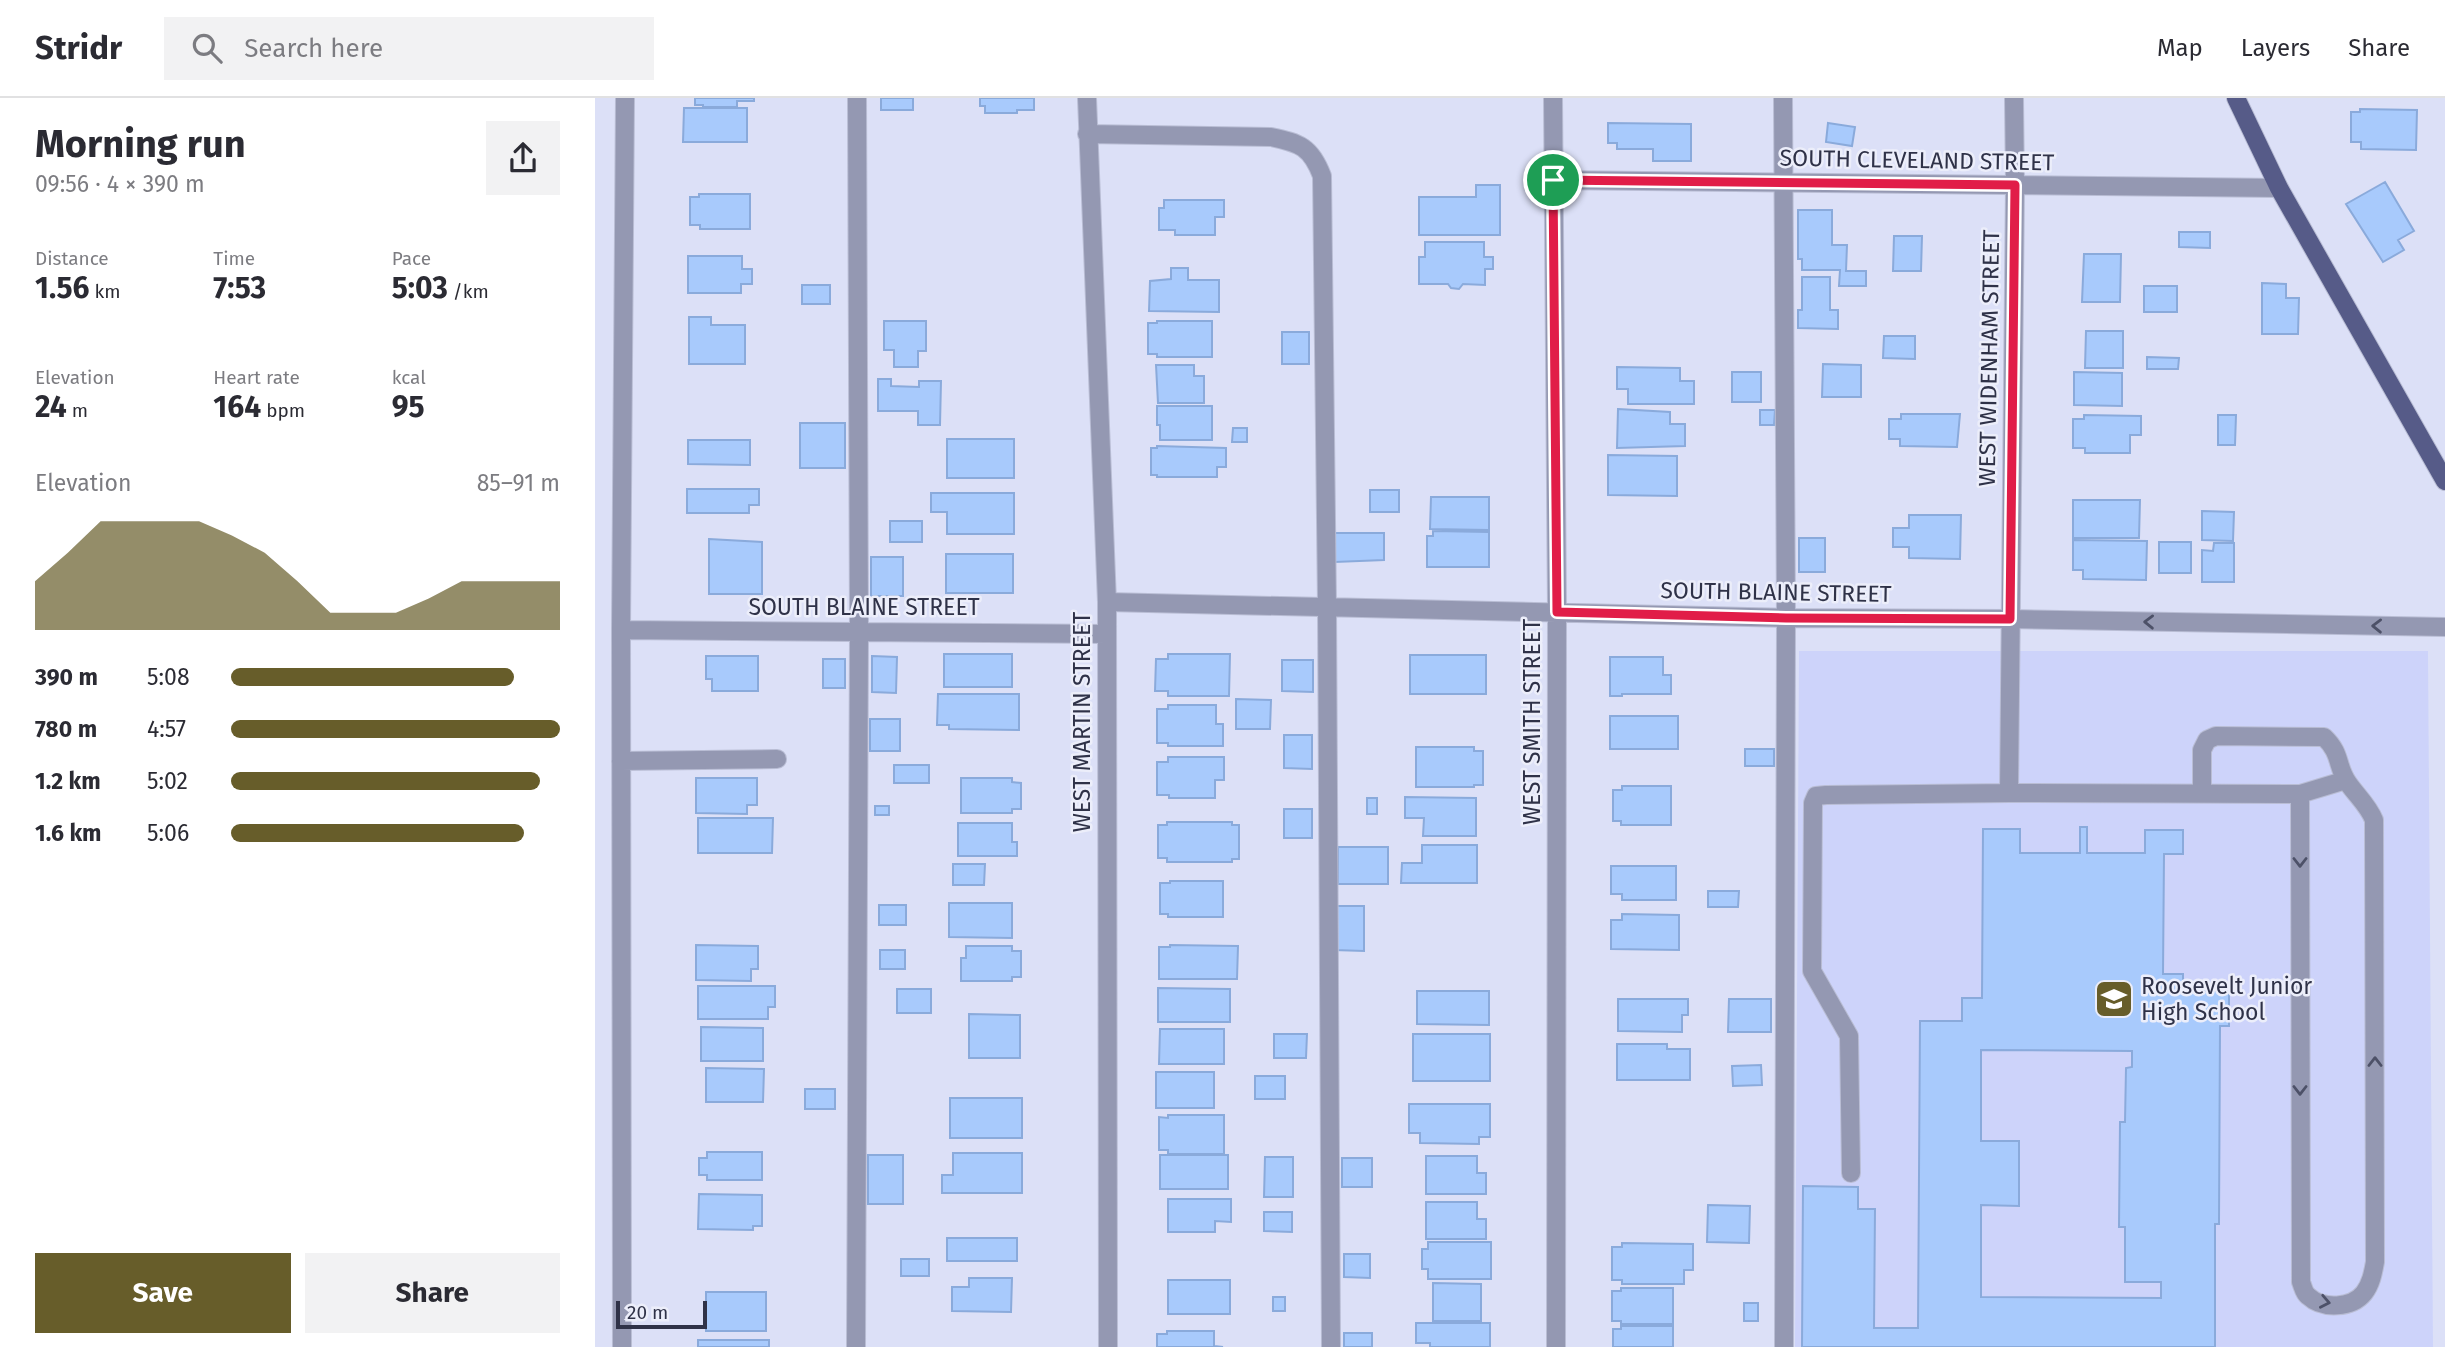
<!DOCTYPE html>
<meta charset="utf-8">
<style>
:root{--surface:#fff;--page:#f2f2f3;--text:#2b2b33;--muted:#7c7c81;--line:#e1e1e2;--accent:#675d2a}
body{margin:0;font-family:"Fira Sans",sans-serif;background:var(--page);color:var(--text);height:100vh;display:flex;flex-direction:column;font-size:26px;white-space:nowrap}
*{box-sizing:border-box;margin:0}
p{font-size:23px;color:var(--muted)}
.icon{flex:none;width:38px;height:38px;fill:none;stroke:currentColor;stroke-width:2;stroke-linecap:round;stroke-linejoin:round}
.map{position:relative;flex:1;overflow:hidden}
.drawer{display:flex;flex-direction:column;background:var(--surface);width:595px}
.drawer>*{flex:none}
.scale{position:absolute;left:21px;bottom:18px;width:91px;box-sizing:border-box;padding-left:7px;border:4px solid #2f3248;border-top:0;font-size:19px;line-height:24px;white-space:nowrap;color:#2f3248;-webkit-text-stroke:5px #eceefa;paint-order:stroke}
.pin{position:absolute;display:grid;place-items:center;width:60px;height:60px;color:#fff;margin:-30px;border:4px solid #fff;border-radius:50%;box-shadow:0 2px 7px #0007}
.round{display:grid;place-items:center;flex:none;width:74px;height:74px;border-radius:0px;background:var(--page)}
.overview{display:flex;align-items:center;justify-content:space-between;height:119px;padding:0 35px}
h1{font-size:38px;font-weight:700;line-height:52px}
.stats{display:grid;grid-template-columns:repeat(3,1fr);gap:10px;height:119px;padding:7px 35px}
.stats div{display:grid;align-content:center}
.stats b{font-size:30px;font-weight:700}
.stats small{font-size:19px;font-weight:400}
.stats p{font-size:19px}
.chart{height:196px;padding:14px 35px}
.chart p{display:flex;justify-content:space-between}
.chart svg{width:100%;height:126px;margin-top:7px;fill:var(--accent);opacity:.7}
.button{display:flex;gap:14px;margin-top:auto;padding:14px 35px}
.button a{flex:1;height:80px;border-radius:0px;background:var(--accent);color:#fff;font-size:28px;font-weight:700;line-height:80px;text-align:center}
.button a+a{background:var(--page);color:var(--text)}
ul{padding:0 35px;list-style:none;font-size:23px}
li{display:grid;grid-template-columns:112px 84px 1fr;align-items:center;height:52px}
li i{height:18px;border-radius:9px;background:var(--accent)}
header{display:flex;align-items:center;gap:42px;box-sizing:border-box;height:98px;padding:0 35px;background:var(--surface);border-bottom:2px solid var(--line)}
header strong{font-size:33px}
nav{display:flex;gap:38px;margin-inline-start:auto;font-size:24px}
.search{width:490px;height:63px;background:var(--page);display:flex;align-items:center;gap:18px;box-sizing:border-box;padding:0 24px;border-radius:0px;color:var(--muted);font-size:26px}
main{display:flex;flex:1;min-height:0}
.map>svg:first-child{display:block}
.built{fill:#cdd3fa}
.building{fill:#a8cafc;stroke:#8aaadb;stroke-width:2;fill-rule:evenodd}
.lines{fill:none;stroke-linecap:round;stroke-linejoin:round}
.minor-casing{stroke:#b9bdd4;stroke-width:20}
.major-casing{stroke:#b9bdd4;stroke-width:20}
.minor{stroke:#9498b2;stroke-width:18}
.major{stroke:#565b88;stroke-width:18}
.oneway{stroke:#4d5168}
.route-casing{stroke:#fff;stroke-width:14}
.route{stroke:#e11d48;stroke-width:9}
.labels{text-anchor:middle;stroke-width:5;stroke-linejoin:round;paint-order:stroke}
.street-label{font-size:23px;fill:#2f3248;stroke:#eceefa}
.poi-label{font-size:23px;fill:#2f3248;stroke:#eceefa;text-anchor:start}
</style>
<header>
<strong>Stridr</strong>
<div class="search"><svg class="icon" aria-label="search" viewBox="0 0 24 24"><circle cx="10" cy="10" r="6"/><path d="M15 15l6 6"/></svg>Search here</div>
<nav><a>Map</a><a>Layers</a><a>Share</a></nav>
</header>
<main>
<section class="drawer">
<div class="overview"><div><h1>Morning run</h1><p>09:56 · 4 × 390 m</p></div><a class="round"><svg class="icon" aria-label="share" viewBox="0 0 24 24"><path d="M12 15V3M7 8l5-5 5 5M5 13v7h14v-7"/></svg></a></div>
<div class="stats">
<div><p>Distance</p><b>1.56<small> km</small></b></div>
<div><p>Time</p><b>7:53</b></div>
<div><p>Pace</p><b>5:03<small> /km</small></b></div>
</div>
<div class="stats">
<div><p>Elevation</p><b>24<small> m</small></b></div>
<div><p>Heart rate</p><b>164<small> bpm</small></b></div>
<div><p>kcal</p><b>95</b></div>
</div>
<div class="chart"><p><span>Elevation</span>85–91 m</p>
<svg viewBox="0 0 160 44" preserveAspectRatio="none"><path d="M0 44V27L10 17L20 6L30 6L40 6L50 6L60 11L70 17L80 27L90 38L100 38L110 38L120 33L130 27L140 27L150 27L160 27V44z"/></svg>
</div>
<ul>
<li><b>390 m</b>5:08<i style="width:86%"></i></li>
<li><b>780 m</b>4:57<i style="width:100%"></i></li>
<li><b>1.2 km</b>5:02<i style="width:94%"></i></li>
<li><b>1.6 km</b>5:06<i style="width:89%"></i></li>
</ul>
<div class="button"><a>Save</a><a>Share</a></div>
</section>
<div class="map">
<svg width="1850" height="1249" viewBox="0 0 1850 1249">
<rect width="100%" height="100%" fill="#dce0f7"/>
<path class="built" d="M1204,553H1833L1838,1249H1200Z"/>
<path class="building" d="M100,0H159V3H142V9H108V7H100Z
M286,0H318V12H286Z
M385,0H439V12H422V15H390V8H385Z
M89,10H152V44H88Z
M1765,11L1822,12L1821,52L1766,51V44H1756V14H1765Z
M1013,25L1096,26V63H1058V51H1022V45H1013Z
M1233,25L1260,29L1257,48L1231,44Z
M1790,84L1819,133L1803,142L1809,152L1788,164L1751,106Z
M881,87H905V137H824V99H881Z
M104,96H155V131H105V127H95V99H104Z
M569,102H629V119H620V137H580V132H564V110H569Z
M1203,112H1237V147H1252L1251,173H1271V188H1244L1245,172H1207V161H1203Z
M1584,134H1615V150L1584,149Z
M1299,138H1327L1326,173H1298Z
M830,144H889V159H898V171H890V187L868,186L864,191L856,190L853,186H824V159H830Z
M1489,156H1526L1525,204H1487Z
M93,158H147V171H157V186H146V195H93Z
M576,170H593V182H624V214L554,213L555,183L576,181Z
M1207,179H1235V212H1243V231L1203,230V212H1207Z
M1667,185L1691,186V200H1704L1703,236H1667Z
M207,187H235V206H207Z
M1549,188H1582V214H1549Z
M94,219H116V227H150V266H94Z
M289,223H331V253H323V269H299V252H289Z
M562,223H617V259H562V256H553V225H562Z
M1491,233H1528V270H1490Z
M687,234H714V266H687Z
M1289,238H1320V261L1288,260Z
M1552,259L1584,260L1583,271H1552Z
M1228,266L1266,267V299H1227Z
M561,267H599V278H609V305H563Z
M1022,269L1085,270V283H1099V306H1033V291H1022Z
M1137,274H1166V304H1137Z
M1479,274L1527,275V308L1479,307Z
M283,281H296V288L324,289V283H346L345,327H323V313H283Z
M562,308H617V342H565V327H562Z
M1023,311L1075,314V326H1090V348L1022,350Z
M1165,312H1180L1179,327H1165Z
M1306,316H1365L1362,349L1305,348V341H1294V321H1306Z
M1489,317L1546,318V337H1535V355H1490V350H1478V321H1489Z
M1623,317H1641L1640,347H1623Z
M205,325H250V370H205Z
M638,330H652V344H637Z
M352,341H419V380H352Z
M93,342H155V367L93,366Z
M562,348L631,350V369H622V379H562V377H556V350H562Z
M1013,357L1082,358V398L1013,397Z
M92,391H164V407H154V415H92Z
M775,392H804V414H775Z
M336,395H419V436H352V414H336Z
M836,399H894V432L835,431Z
M1478,402H1545L1544,440H1478Z
M1607,413L1639,414L1638,443L1607,442Z
M1314,417H1366L1365,461L1314,460V449H1298V430H1314Z
M295,423H327V444H295Z
M838,433L894,434V469H832V438H838Z
M740,435H789V462L740,464Z
M1204,440H1230V474H1204Z
M114,441L167,444V496H114Z
M1478,442L1552,443L1551,482L1488,481V472H1478Z
M1564,444H1596V475H1564Z
M1619,445H1639V484H1607V452L1618,453Z
M351,456H418V495H351Z
M276,459H308V498H276Z
M349,556H417V589H349Z
M573,556H635L634,598H573V593H560L561,561H573Z
M815,557H891V596H815Z
M111,558H163V593H117V581H111Z
M277,558L302,559L301,595L277,594Z
M1015,559H1068V577H1076V596H1027V598H1015Z
M228,561H250V590H228Z
M687,562H718V594L687,593Z
M343,596H424V632L354,631V627H342Z
M641,601L676,602L675,631H641Z
M573,607H621V626H628V648H573V645H562V611H573Z
M1015,618H1083V651H1015Z
M275,621H305V653H275Z
M689,637H717V671L689,670Z
M821,649H879V653H888V687H879V689H821Z
M1150,651H1179V668H1150Z
M573,659H629V682H620V700H574V697H562V664H573Z
M299,667H334V685H299Z
M101,680H162V707H152V716L101,715Z
M366,680H417V684L426,685V711H417V715H366Z
M1027,688H1076V727H1026V723H1018V692H1027Z
M810,699L881,700V738H828L829,720H810Z
M772,700H782V716H772Z
M280,708H294V717H280Z
M689,711H717V740H689Z
M103,720H178L177,755H103Z
M572,724H637V727H644V761H637V764H572V760H563V727H572Z
M363,725H417V744H422V758H363Z
M1485,729H1492V755H1550V732H1588V756H1569L1568,876H1588V890H1608V893H1634V928H1625L1624,1126H1620V1249H1207L1208,1088L1263,1089V1111H1280L1279,1230H1323L1325,923H1367V900H1387L1388,731H1425V755H1485ZM1386,952L1537,953V969L1531,970L1530,1024H1525L1524,1129H1530V1184H1566V1200L1386,1199V1107L1424,1108V1043H1386Z
M827,747H882V785H806L807,765H827Z
M743,749H793V786H743Z
M358,766H390L389,787H358Z
M1016,768H1081V802H1027V796H1016Z
M575,783H628V819H573V816H565V785H575Z
M1113,793H1144L1143,809H1113Z
M354,805H417V840L354,839Z
M284,807H311V827H284Z
M739,808H769V853L739,852Z
M1027,816L1084,817V852L1016,851V822H1027Z
M101,847L163,848V871H156V883L101,882Z
M575,847L643,848L642,881H564V849H575Z
M371,848H417V853H426V879H417V883H366V860H371Z
M285,852H310V871H285Z
M103,888H180V909H173V921H103Z
M563,890L635,891V924H563Z
M302,891H336V915H302Z
M822,893H894V927L822,926Z
M1023,901H1093V917H1087V934L1023,933Z
M1134,901H1176V934H1133Z
M374,916L425,917V960H374Z
M106,929L168,930V963H106Z
M565,931H629V966H564Z
M679,936H712L711,960H679Z
M818,936H895V983H818Z
M1022,946H1072V951H1095V982H1022Z
M1166,967L1167,987L1138,988L1137,968Z
M111,970L169,971L168,1004H111Z
M561,974H619V1010H561Z
M660,978H690V1001H660Z
M210,991H240V1011H210Z
M355,1000H427V1040H355Z
M814,1006H895V1039H884V1046L825,1045V1035H814Z
M573,1017H629V1056H573V1052H564V1019L573,1020Z
M112,1054H167V1082H112V1077H104V1060H112Z
M358,1055H427V1095H347V1077H358Z
M273,1057H308V1106H273Z
M565,1057H633V1091H565Z
M831,1058H882V1075H891V1096H831Z
M670,1059H698V1099H669Z
M747,1060H777V1089H747Z
M104,1096L167,1097V1128H158V1132L103,1131Z
M573,1101H636V1124L620,1123V1134H573Z
M831,1104H882V1121H891V1141H831Z
M1113,1107L1155,1108L1154,1145L1112,1144Z
M669,1114H697V1134L669,1133Z
M352,1140H422V1163H352Z
M833,1144H896V1181H833V1171H827V1151H833Z
M1027,1145L1098,1146V1172H1089V1186H1027V1182H1017V1149H1027Z
M749,1156H775V1180L749,1179Z
M306,1161H334V1178H306Z
M374,1180H417L416,1214L357,1213V1189H374Z
M573,1182H635V1216H573Z
M838,1185L886,1186V1223H838Z
M1026,1190H1078V1226H1026V1223H1017V1193H1026Z
M111,1194H171V1233H111Z
M678,1199H690V1213H678Z
M1149,1205H1163V1223H1149Z
M821,1225H895V1249H835V1245H821Z
M1026,1228H1078V1249H1018V1231H1026Z
M572,1233H619V1248L628,1249H562V1236H572Z
M749,1235H777V1249H749Z
M103,1242H174V1249H103Z"/>
<g class="lines">
<defs>
<path id="minor" d="M492,0L512,504L513,1249
M958,0L962,514L961,1249
M1188,0L1191,520L1189,1249
M1419,0L1420,87L1414,695L1705,696L1751,682
M492,36L676,39C705,45 716,49 727,78L732,508L736,1249
M958,82L1684,90
M512,504L1191,520L1415,521L1850,529
M26,532L512,536
M26,663L182,661
M1607,695V652L1612,642L1621,638L1729,639C1747,656 1741,668 1753,685C1762,698 1773,707 1779,722L1780,1164C1778,1175 1776,1186 1769,1195C1757,1210 1728,1212 1713,1198C1709,1195 1708,1189 1706,1184L1705,696
M1256,1075L1254,938L1217,873L1218,705L1221,698L1231,697L1414,695
M27,1249L26,532L30,0
M261,1249L264,534L262,0"/>
<path id="major" d="M1641,0L1684,90L1850,383"/>
</defs>
<use href="#minor" class="minor-casing"/>
<use href="#major" class="major-casing"/>
<use href="#minor" class="minor"/>
<use href="#major" class="major"/>
</g>
<defs><path id="oneway-chevron" d="M-2-3.5L2.5 0L-2 3.5" fill="none" stroke-width="1.6" stroke-linecap="round" stroke-linejoin="round" transform="scale(1.75)"/></defs>
<g class="oneway">
<use href="#oneway-chevron" transform="translate(1554 524) rotate(-179)"/>
<use href="#oneway-chevron" transform="translate(1782 528) rotate(-179)"/>
<use href="#oneway-chevron" transform="translate(1705 764) rotate(90)"/>
<use href="#oneway-chevron" transform="translate(1780 964) rotate(-90)"/>
<use href="#oneway-chevron" transform="translate(1705 992) rotate(90)"/>
<use href="#oneway-chevron" transform="translate(1730 1204) rotate(11)"/>
</g>
<g class="lines">
<defs>
<path id="route" d="M958,82L1420,87L1415,521L1191,520L962,514Z"/>
</defs>
<use href="#route" class="route-casing"/>
<use href="#route" class="route"/>
</g>
<defs>
<symbol id="school-square" viewBox="-11 -11 22 22"><rect x="-9" y="-9" width="18" height="18" rx="4" fill="#675d2a" stroke="#eceefa"/><path d="M0-5L7-2L0 1L-7-2ZM-4 1L0 2.5L4 1V4Q0 6-4 4Z" fill="#fff"/></symbol>
</defs>
<g fill-rule="evenodd">
<use href="#school-square" x="1497" y="879" width="44" height="44"/>
</g>
<g class="labels">
<g class="street-label">
<text transform="translate(1322 62) rotate(1)" y="8">SOUTH CLEVELAND STREET</text>
<text transform="translate(1394 260) rotate(-89)" y="8">WEST WIDENHAM STREET</text>
<text transform="translate(1181 494) rotate(1)" y="8">SOUTH BLAINE STREET</text>
<text x="269" y="517">SOUTH BLAINE STREET</text>
<text transform="translate(487 624) rotate(-90)" y="8">WEST MARTIN STREET</text>
<text transform="translate(937 624) rotate(-90)" y="8">WEST SMITH STREET</text>
</g>
<g class="poi-label">
<text x="1546" y="896">Roosevelt Junior<tspan x="1546" dy="26">High School</tspan></text>
</g>
</g>
</svg>
<div class="scale">20 m</div>
<div class="pin" style="left:958px;top:82px;background:#1e9e55"><svg class="icon" aria-label="arrive" viewBox="0 0 24 24"><path d="M6 21V4h12l-3 4 3 4H6"/></svg></div>
</div>
</main>
